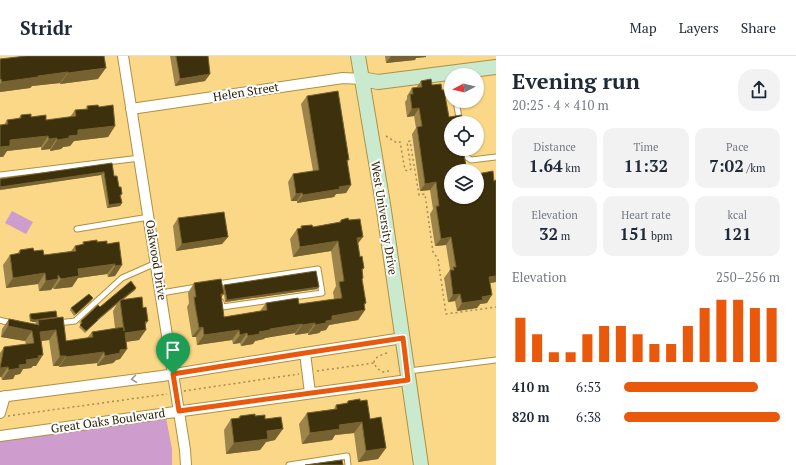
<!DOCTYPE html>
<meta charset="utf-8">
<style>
:root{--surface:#fff;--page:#f2f2f3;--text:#1f2937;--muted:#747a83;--line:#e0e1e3;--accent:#ea580c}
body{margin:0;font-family:"PT Serif",serif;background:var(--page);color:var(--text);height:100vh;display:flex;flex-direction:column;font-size:15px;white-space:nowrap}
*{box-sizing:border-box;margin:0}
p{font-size:13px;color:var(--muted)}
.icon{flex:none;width:22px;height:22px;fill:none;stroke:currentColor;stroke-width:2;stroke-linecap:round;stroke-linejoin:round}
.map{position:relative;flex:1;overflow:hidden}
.details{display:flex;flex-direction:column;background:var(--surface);width:300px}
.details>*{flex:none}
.needle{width:26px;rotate:263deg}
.buttons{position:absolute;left:444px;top:12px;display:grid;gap:8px}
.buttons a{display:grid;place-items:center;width:40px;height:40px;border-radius:50%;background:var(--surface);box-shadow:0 1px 3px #0004;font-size:20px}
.pin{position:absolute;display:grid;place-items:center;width:34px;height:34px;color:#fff;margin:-41px -17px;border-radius:50% 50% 50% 0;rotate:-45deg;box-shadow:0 0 4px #0007}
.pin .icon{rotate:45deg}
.round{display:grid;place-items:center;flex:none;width:42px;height:42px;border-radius:16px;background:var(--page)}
.overview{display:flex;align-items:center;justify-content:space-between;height:68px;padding:0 16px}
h1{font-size:22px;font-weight:800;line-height:30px}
.figures{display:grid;grid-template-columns:repeat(3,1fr);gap:6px;height:68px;padding:4px 16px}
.figures div{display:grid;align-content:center;border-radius:10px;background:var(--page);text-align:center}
.figures b{font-size:17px;font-weight:800}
.figures small{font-size:11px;font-weight:400}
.figures p{font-size:11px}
.chart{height:112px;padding:8px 16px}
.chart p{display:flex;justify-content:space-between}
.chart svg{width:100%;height:72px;margin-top:4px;stroke:var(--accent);stroke-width:6}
ul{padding:0 16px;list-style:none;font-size:13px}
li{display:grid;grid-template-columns:64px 48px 1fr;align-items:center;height:30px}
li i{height:10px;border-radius:5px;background:var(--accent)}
header{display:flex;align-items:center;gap:24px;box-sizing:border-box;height:56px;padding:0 20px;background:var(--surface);border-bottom:1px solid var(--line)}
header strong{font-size:19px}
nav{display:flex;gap:22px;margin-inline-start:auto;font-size:14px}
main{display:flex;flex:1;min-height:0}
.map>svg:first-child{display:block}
.green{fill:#ce9ccd}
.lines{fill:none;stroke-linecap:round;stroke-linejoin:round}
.lane-casing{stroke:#b0903f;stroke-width:7}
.street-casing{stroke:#b0903f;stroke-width:12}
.secondary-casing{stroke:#b0903f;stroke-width:16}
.path{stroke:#a58c51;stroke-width:1.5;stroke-dasharray:2 3;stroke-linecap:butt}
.lane{stroke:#fff;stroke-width:5}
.street{stroke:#fff;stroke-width:10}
.secondary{stroke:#caead0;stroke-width:14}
.wall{fill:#9c844a}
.shaded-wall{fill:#766231}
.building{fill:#3d300c;stroke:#766231}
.oneway{stroke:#9f998c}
.route-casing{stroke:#fff;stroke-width:8}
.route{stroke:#ea580c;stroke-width:5}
.labels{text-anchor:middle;stroke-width:4;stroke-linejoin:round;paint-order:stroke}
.street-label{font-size:12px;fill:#2a1d00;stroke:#fdfdfd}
</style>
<header>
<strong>Stridr</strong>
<nav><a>Map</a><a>Layers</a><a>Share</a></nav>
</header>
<main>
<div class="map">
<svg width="496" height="409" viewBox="0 0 496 409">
<rect width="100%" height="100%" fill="#fad888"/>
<path class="green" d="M12,155L33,166L26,178L5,167Z
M166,362L172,393V409H0V385Z"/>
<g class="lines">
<defs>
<path id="lane" d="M456,45L460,67
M463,93L464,99L471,104L496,101
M0,119L140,102
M77,173L149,161
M217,228L318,213L322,237L222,251L221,246
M161,237L197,231
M0,264L3,265L13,267
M58,267L75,265L122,222L156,207
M409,315L496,304
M289,409L347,400L348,409"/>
<path id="street" d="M123,0L185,394L186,409
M131,53L343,22L362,23
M305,297L310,337
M0,341L162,320L305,297L403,282
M0,357L5,340
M0,380L408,324"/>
<path id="secondary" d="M358,0L383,148L421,409
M362,23L378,26L496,11"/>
</defs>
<use href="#lane" class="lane-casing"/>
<use href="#street" class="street-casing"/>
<use href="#secondary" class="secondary-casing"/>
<path class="path" d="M386,80L397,87L400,86L405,114L408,115L411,113L407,86L410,85L419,139L425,138L433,196L438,203L446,258L496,251
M387,297C373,301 369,307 382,316L389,315
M317,315L374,307
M184,335L299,318
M8,360L167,338"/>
<use href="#lane" class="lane"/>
<use href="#street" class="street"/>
<use href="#secondary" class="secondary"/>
</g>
<path class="wall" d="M26,0L98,23L60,28V27L32,30L30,32L0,36V3Z
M170,0H208L210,18L205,25L175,30Z
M385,0H426V1L416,2L415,4L386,7Z
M421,25L442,34L449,61L451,67V115L494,125L496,124V226L490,227L487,247L480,248L477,252L457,255L455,245L448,246L444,222L450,214L446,189L435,190L430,158L433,153L430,134L420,135L412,78L416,72L414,60L407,61L405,46L407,43V40L412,32H416Z
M307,40L347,106L351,129L346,137L336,138L334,141L297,147V145H291L288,126L293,118L313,115L301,48Z
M87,50L99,51L115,70L108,81L74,85L70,90L63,91L61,93L50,95V93L41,94V91L7,95L3,101H0V69H4L7,64L18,63L21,59L46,64L70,61L75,54L86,53Z
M112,107L114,120L122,138L121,140L122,147L120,150L107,152L101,119L0,134Z
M178,162L228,181L222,188L176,195L173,170Z
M341,164H349L358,188L360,201L364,212L362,215V224L365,254L358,264L329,269L326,274L321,275L319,277L308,279V277L295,279V277L265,282L264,283L255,285L253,288L241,290L240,287L233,288L232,284L197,289L196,281H192L187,251L189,247L188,237L194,227L223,231L224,229L317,233L225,246L224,238L221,242L224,261L260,255L266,247L299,248L334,243L333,236L336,230L331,195L293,201L290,183L297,173H300L301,170L313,171L339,166Z
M83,186H97L107,188L122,209L115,220L108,221L107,218L78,222L72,231L54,233L52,232L51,234L39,235L38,228L6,232L3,209L10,199L17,198L20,194L34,195L44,199L71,195L75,190L82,189Z
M136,232L135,234L122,244L146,269L139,284L126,286L127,293L120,303L116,304L113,307L97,310V307L59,311V310H53L49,284L41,285L36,310H33L31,312L23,313L20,318L15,319L13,323L2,324L1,321H0V297L4,291L26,288L25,285L1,281L2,273L9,263L35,268L36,266L30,265L29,260L30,258L57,261L66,285L87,282L92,276L115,272L113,255L117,248L97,264L96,266L85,277L79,271L81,268L79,267L81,265L100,251Z
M91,245L74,260L70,254L71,252Z
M348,345H360L386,392L378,403L358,406L354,377L335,379L332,384L302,388L299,368L307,357L334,353L336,349L346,348Z
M240,360H255L265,363L275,384L266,386L260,394L226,398L224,374L231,363L238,362Z"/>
<path class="shaded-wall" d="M391,0H426V1L416,2L415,4L386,7Z
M106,12L98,23L60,28L68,17Z
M68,16L60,27L32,30L30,32L0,36V28L2,26L38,20Z
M210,18L205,25L175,30L180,23Z
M419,52L414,60L407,61L412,53Z
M115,70L108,81L74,85L70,90L63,91L61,93L50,95L57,84L69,80L78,74Z
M48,80L41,91L7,95L3,101H0V91L10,84Z
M57,82L50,93L41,94L49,83Z
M104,116L101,119L0,134V131Z
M436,126L430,134L420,135L425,128Z
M351,129L346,137L336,138L334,141L297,147L303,139L339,131Z
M302,137L297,145H291L296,138Z
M122,147L120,150L107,152L109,149Z
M228,181L222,188L176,195L182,188Z
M363,181L356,190L357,182Z
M451,181L446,189L435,190L441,183Z
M338,185L331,195L293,201L300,191Z
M115,208L107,218L78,222L72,231L54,233L61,223L78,213Z
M122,209L115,220L108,221L115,210Z
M45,217L38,228L6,232L13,222Z
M496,220V226L484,228L489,221Z
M58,223L51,234L39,235L46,225Z
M319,231L317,233L225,246L227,244Z
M136,232L135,234L120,246V245Z
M460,238L455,245L448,246L453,239Z
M492,239L487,247L480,248L477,252L457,255L462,247L482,241Z
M93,242L91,245L74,260L76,258Z
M118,246L117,248L96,266L97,264Z
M366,247L360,255L365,254L358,264L329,269L326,274L321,275L319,277L308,279L315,269L326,265L332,260Z
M31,263L38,264L36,266H33L30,265Z
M148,265L141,275L146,274L139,284L117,287L125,277L145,266Z
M315,267L308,277L295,279L302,269Z
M302,268L295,277L265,282L264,283L255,285L253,288L241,290L248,280L259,276L270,273Z
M8,270L32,275L25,285L1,281Z
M203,271L196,281H192L199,272Z
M56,274L49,284L34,286L40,276Z
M239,274L232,284L197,289L204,279Z
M247,277L240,287L233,288L240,279Z
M127,293L120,303L116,304L113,307L97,310L105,300L120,294Z
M104,296L97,307L59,311L66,301Z
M43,299L36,310H33L31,312L23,313L20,318L15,319L13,323L2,324L9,314L19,309L26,304L38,300Z
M60,300H66L59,310H53Z
M8,311L1,321H0V312Z
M362,366L354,377L335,379L332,384L302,388L310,377L339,369Z
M283,373L275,384L266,386L260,394L226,398L234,387L267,375Z
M386,392L378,403L358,406L366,395Z"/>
<path class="building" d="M26,0H104L106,12L68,17V16L38,20V21L2,26L1,23H0V3Z
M176,0H208L210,18L180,23Z
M431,23L432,29L441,28L442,34H444L449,61L461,59L464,63H467L468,67H451V93H463L467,115H451V141H477V118L493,115L494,125L496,124V220L489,221L492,239L482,241L483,244L462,247L460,238L453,239L450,214H454L453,211H456L451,181L441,183L436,150H439L436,126L425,128L417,71L422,70L419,52L412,53L410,38H413L412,32L422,31L421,25Z
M338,35L349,104H347L351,129L339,131L340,133L303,139L302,137L296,138L293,118L319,114L307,40Z
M98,49L99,51L113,49L115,70L78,74V79L69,80V82L57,84V82L49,83L48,80L10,84V90L0,91V69L8,68L7,64L21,62V59L31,58V61L46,59V64L76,60L75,54L88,53L87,50Z
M112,107L114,120H117L119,131H121L122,138L120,139L122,147L109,149L104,116L0,131V123Z
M224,156L228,181L182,188L178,162Z
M348,162L349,164L360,163L363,181L357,182L360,201L362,200L364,212L362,213L363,222L362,223L366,247L364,248L365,254L332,260V264L326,265V267L315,269V267L302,269V268L270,273V274L259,276L260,278L248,280L247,277L240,279L239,274L204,279L203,271L199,272L195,249L194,241H196L194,227L221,223L224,238H221L224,261L267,254L266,247L298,242L299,248L342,242L339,226L344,225L338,185L300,191L297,173L302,172L301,170L312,169L313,171L341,166V164Z
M97,184V186L107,185V188L119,186L122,209L115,210V208L78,213L79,220L61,223L58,219V223L46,225L45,217L13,222L10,199L20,197V194L33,192L34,195L43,194L44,199L76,195L75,190L84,188L83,186Z
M316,215L319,231L227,244L224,229Z
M131,225L136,232L121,244H120L118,246L97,264H98L86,275L80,269L82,267L81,265L98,249L100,251Z
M89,238L93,242L76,258L71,252Z
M142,241L143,252L146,251L148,265L145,266L146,274L125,277L127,293L120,294V297L105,300L104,296L66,301V300H60L56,274L40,276L43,299L38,300L39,302L26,304L27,308L19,309L20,312L9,314L8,311L0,312L4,291L34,287L32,275L8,270L9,263L39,269L38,264L63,261L66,285L93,281L92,276L124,271V275L120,244Z
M56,255L57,261L35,264L31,263L30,258Z
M360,343V345L367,344L370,363L381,361L386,392L366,395L362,366L339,369L340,373L310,377L307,357L337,353L336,349L348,347V345Z
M255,358V360L265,359V363L281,361L283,373L267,375L268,383L234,387L231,363L240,362V360Z
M342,404L343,409H305Z"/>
<defs><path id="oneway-chevron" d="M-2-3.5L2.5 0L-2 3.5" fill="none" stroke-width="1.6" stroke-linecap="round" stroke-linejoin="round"/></defs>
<use class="oneway" href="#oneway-chevron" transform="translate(134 323) rotate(172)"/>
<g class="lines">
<defs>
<path id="route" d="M403,282L408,324L179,355L173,318L305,297Z"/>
</defs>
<use href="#route" class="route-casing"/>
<use href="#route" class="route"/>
</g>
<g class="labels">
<g class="street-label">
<text transform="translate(246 36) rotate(-9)" y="4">Helen Street</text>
<text transform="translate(384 162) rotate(81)" y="4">West University Drive</text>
<text transform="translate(156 204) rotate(81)" y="4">Oakwood Drive</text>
<text transform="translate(108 365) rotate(-8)" y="4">Great Oaks Boulevard</text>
</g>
</g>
</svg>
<div class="buttons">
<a><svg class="needle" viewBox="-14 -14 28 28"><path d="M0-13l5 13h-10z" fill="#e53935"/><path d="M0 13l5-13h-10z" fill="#747a83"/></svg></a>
<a><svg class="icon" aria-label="locate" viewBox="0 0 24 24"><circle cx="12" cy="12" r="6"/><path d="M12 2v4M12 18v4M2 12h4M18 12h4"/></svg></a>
<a><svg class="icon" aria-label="layers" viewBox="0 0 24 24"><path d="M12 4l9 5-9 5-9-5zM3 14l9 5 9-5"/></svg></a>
</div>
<div class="pin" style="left:173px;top:318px;background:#1e9e55"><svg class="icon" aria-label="arrive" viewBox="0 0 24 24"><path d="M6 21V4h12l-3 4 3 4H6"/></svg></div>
</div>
<section class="details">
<div class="overview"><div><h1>Evening run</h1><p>20:25 · 4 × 410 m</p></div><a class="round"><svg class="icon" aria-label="share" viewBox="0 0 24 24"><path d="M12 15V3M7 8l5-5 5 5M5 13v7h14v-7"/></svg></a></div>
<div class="figures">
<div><p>Distance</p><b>1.64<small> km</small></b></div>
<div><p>Time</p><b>11:32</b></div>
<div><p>Pace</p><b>7:02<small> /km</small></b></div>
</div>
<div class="figures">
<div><p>Elevation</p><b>32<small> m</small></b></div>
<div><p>Heart rate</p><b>151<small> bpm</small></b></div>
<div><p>kcal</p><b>121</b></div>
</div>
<div class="chart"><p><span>Elevation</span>250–256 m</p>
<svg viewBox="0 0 160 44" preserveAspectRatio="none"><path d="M5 44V17M15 44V27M25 44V38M35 44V38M45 44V27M55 44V22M65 44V22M75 44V27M85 44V33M95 44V33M105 44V22M115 44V11M125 44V6M135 44V6M145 44V11M155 44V11"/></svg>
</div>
<ul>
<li><b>410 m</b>6:53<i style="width:86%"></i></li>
<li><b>820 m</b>6:38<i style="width:100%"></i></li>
</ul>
</section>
</main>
